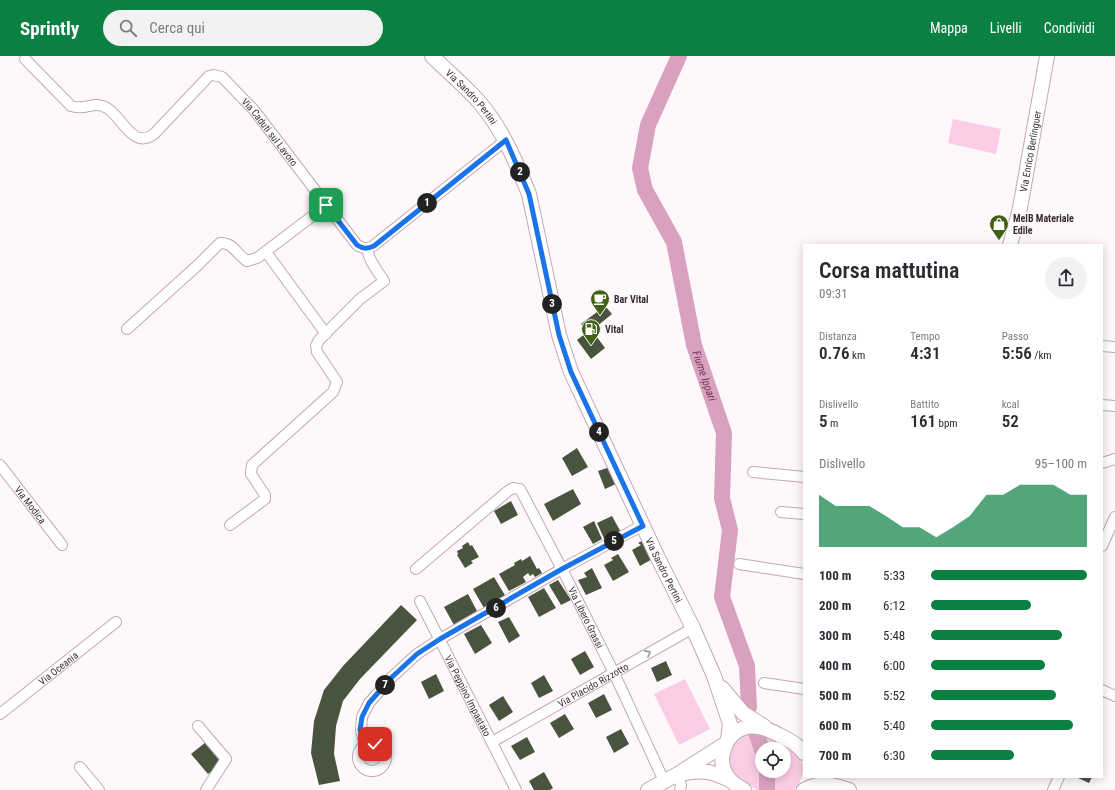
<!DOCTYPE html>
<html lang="it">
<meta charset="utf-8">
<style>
:root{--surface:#fff;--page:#f2f2f3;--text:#2b2b33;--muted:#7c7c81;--accent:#0b8043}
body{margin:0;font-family:"Roboto Condensed",sans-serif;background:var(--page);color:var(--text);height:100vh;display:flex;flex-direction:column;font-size:15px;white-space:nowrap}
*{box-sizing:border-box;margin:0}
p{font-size:13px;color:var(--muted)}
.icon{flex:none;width:22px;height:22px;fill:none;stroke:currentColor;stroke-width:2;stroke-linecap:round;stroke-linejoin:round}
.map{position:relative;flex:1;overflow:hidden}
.sheet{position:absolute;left:803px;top:188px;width:300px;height:534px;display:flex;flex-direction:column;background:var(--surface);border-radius:0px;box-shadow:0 2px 10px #0003}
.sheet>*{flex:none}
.buttons{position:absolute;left:755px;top:686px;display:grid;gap:8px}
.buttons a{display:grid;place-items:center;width:36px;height:36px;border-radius:50%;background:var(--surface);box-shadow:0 2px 10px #0003;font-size:20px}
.pin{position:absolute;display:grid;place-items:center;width:34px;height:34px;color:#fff;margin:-17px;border-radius:8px;box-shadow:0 2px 6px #0006}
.km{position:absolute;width:20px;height:20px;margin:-10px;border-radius:50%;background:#222;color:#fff;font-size:11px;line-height:20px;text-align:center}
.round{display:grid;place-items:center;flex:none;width:42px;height:42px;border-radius:21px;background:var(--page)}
.head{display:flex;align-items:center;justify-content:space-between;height:68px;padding:0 16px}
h1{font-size:22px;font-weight:600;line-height:30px}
.stats{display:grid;grid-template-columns:repeat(3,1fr);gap:6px;height:68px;padding:4px 16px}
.stats div{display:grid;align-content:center}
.stats b{font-size:17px;font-weight:600}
.stats small{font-size:11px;font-weight:400}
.stats p{font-size:11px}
.chart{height:112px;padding:8px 16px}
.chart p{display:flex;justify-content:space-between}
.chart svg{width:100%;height:72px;margin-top:4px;fill:var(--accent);opacity:.7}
ul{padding:0 16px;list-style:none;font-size:13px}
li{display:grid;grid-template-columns:64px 48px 1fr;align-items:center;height:30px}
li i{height:10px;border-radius:5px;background:var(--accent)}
header{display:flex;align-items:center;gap:24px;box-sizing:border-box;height:56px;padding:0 20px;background:var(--accent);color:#fff}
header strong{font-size:19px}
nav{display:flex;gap:22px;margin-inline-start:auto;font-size:14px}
.search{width:280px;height:36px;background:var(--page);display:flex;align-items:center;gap:10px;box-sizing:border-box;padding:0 14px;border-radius:22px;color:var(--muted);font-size:15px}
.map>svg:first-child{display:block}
.green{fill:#facce5;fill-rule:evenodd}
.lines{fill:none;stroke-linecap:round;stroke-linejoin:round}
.river{stroke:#d9a1c0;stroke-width:16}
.building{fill:#49543f}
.street-casing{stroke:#c2a8b6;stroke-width:12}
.secondary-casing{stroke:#c2a8b6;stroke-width:16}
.street{stroke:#fff;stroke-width:10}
.secondary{stroke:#fff;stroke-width:14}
.oneway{stroke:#9c969a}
.route-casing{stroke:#fff;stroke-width:8}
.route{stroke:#1a73e8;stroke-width:5}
.labels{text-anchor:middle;stroke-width:4;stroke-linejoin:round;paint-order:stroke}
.street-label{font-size:10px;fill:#392e34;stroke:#fef8fb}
.poi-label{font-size:10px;font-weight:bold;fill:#392e34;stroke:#fef8fb;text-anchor:start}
.water-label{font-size:11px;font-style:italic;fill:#78355f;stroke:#fef8fb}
</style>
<header>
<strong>Sprintly</strong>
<div class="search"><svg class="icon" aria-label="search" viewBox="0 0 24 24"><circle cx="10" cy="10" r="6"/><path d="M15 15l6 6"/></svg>Cerca qui</div>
<nav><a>Mappa</a><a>Livelli</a><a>Condividi</a></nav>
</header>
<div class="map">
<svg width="1115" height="734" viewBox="0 0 1115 734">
<rect width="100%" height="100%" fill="#fef8fb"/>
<path class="green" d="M953,63L1001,73L996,98L948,87Z
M685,623L710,673L679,689L654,638Z
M760,676C769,681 789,689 796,695C807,706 804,724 794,734H757L734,719L730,709L729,701L733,687L745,677ZM762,693H784V715H762Z"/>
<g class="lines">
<g class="river">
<path id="s1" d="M679,0L648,69L640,112L645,134L674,186L694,289L724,377L722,442L730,474L722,541L747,610L749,651"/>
<path d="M756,676L762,694"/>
<path d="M767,715V734"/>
</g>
</g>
<path class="building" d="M605,250L612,258L596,271L593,268L586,274L581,268Z
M591,273L605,292L591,303L577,284Z
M577,392L588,411L572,420L562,402Z
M610,411L618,427L605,433L598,415Z
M573,433L581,448L553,465L544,448Z
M511,445L518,459L501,468L494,455Z
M612,460L623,480L607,489L597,467Z
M594,465L602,483L593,488L583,471Z
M644,484L654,502L640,510L632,494L641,489L638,487Z
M468,486L470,490L472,489L479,501L471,505L473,507L465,512L457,499L458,498L457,495L463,492L462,490Z
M618,498L629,516L613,525L604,509L613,504L611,502Z
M530,500L537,513L539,512L542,517L535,521L533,518L530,520L528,517L523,521L526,526L509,535L499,518L515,509L514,507L521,503L522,505Z
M592,512L602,532L586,539L578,524L587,521L584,517Z
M494,521L506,541L484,552L473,533Z
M558,524L571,544L561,549L549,529Z
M544,532L556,552L539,561L528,541Z
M468,538L477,555L454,569L444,551Z
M401,549L417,564L360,623L343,645L336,670L334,698L340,725L319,729L311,697L314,665L324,634L343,610Z
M509,561L520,580L509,587L498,566Z
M481,569L492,587L475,598L464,578Z
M585,595L594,611L580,619L571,603Z
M666,605L672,619L657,626L651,612Z
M436,618L444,635L429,643L421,626Z
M544,619L553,635L539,642L531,627Z
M604,638L612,654L596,662L588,647Z
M503,640L513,656L499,665L489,649Z
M565,658L574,673L559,682L550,667Z
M621,673L629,688L614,697L606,681Z
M527,681L535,696L520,704L511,690Z
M206,686L223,706L208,718L191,698Z
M544,716L553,732L550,734H534L529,725Z
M1076,721H1092L1089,727Z"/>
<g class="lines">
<defs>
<g id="street">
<path id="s2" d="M25,3L71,50C87,55 93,44 107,52C123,62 133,94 154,78L209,20L213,19L222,21L254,54L357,189C363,193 367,193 373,190L506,84"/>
<path d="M266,196L326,278"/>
<path d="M127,273L198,209L220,187C233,186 237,199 247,205L257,202L327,149"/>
<path d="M1102,290L1115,291"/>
<path d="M1102,349L1115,350"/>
<path d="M1102,407L1115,403"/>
<path id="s3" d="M0,409L62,489"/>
<path d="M753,416L804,421"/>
<path d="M781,456L804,458"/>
<path d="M230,469L265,443V439L251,418L252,409L333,336L337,326L317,296L316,290L319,284L360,243L384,225C377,214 369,205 367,192"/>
<path d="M1102,490L1115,461"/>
<path d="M739,508L804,518"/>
<path id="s4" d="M416,513L508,435L513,432L520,433L562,513L614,617L664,725"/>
<path id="s5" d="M420,545L516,734"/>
<path d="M764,627L804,633"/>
<path d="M1102,634L1115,640"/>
<path id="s6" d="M0,658L116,566"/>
<path d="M198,670L226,703L206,734"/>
<path id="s7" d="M492,686L693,572"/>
<circle cx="372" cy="701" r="14"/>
<path d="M365,689L361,674L362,661L369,647L391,622L417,598L440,583L562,513L643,469"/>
<path d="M80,711L99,734"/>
<path d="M678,718L681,729L680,734"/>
<path d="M1053,734L1059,721"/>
</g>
<g id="secondary">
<path id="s8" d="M432,0C448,16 465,30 480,47C503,74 516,106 529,138L559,279L571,316L658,502L693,572L714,620L730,668L728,683"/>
<path id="s9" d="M1010,189L1020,152L1047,0"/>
<path d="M722,632L743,657L765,671"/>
<path d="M685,717C706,714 710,715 730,724"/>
<path d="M648,734L678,718L725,688"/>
<path d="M744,734C738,730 731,727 727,720C716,703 725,676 747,671C757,669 770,674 779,679C788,683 798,688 804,697"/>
<path d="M804,734C823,725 830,728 849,734"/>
</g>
</defs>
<use href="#street" class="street-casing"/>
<use href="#secondary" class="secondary-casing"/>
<use href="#street" class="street"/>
<use href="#secondary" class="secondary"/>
</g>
<defs><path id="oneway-chevron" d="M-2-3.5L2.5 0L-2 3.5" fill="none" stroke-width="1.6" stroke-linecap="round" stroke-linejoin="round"/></defs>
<use class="oneway" href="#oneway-chevron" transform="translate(648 597) rotate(-29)"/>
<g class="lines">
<defs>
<path id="route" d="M326,149L357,189C363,193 367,193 374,190L506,84L529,138L559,279L571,316L643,470L562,513L440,583L417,598L391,622L369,647L362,661L360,674L365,689L375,688"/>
</defs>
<use href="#route" class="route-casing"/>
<use href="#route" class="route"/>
</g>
<defs>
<symbol id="shop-pin" viewBox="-11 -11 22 30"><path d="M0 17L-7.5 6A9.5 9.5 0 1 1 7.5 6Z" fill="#416115" stroke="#fef8fb"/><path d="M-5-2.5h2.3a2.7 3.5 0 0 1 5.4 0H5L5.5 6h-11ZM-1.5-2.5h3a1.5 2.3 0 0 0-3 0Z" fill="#fff"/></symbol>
<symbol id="cafe-pin" viewBox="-11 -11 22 30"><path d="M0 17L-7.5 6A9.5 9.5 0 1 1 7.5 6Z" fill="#416115" stroke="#fef8fb"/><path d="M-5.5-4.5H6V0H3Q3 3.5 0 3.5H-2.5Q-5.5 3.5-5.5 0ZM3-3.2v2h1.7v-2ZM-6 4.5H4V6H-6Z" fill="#fff"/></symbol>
<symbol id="fuel-pin" viewBox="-11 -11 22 30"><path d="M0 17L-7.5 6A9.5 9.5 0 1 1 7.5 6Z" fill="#416115" stroke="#fef8fb"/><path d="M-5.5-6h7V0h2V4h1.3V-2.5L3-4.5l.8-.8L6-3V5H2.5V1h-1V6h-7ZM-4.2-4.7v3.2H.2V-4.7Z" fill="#fff"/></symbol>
</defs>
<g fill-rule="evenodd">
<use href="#shop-pin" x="988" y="157" width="22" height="30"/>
<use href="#cafe-pin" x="589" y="232" width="22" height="30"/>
<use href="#fuel-pin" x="580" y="262" width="22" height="30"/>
</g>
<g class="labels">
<g class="street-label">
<text dy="4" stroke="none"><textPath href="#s8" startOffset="57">Via Sandro Pertini</textPath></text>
<text dy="4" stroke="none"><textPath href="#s2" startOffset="329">Via Caduti sul Lavoro</textPath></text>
<text dy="4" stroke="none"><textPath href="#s9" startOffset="96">Via Enrico Berlinguer</textPath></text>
<text dy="4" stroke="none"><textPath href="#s3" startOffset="50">Via Modica</textPath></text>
<text dy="4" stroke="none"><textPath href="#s8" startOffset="573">Via Sandro Pertini</textPath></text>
<text dy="4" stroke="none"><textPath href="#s4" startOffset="278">Via Libero Grassi</textPath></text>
<text dy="4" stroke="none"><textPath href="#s6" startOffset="74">Via Oceania</textPath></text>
<text dy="4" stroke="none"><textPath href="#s7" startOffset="116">Via Placido Rizzotto</textPath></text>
<text dy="4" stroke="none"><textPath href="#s5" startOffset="106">Via Peppino Impastato</textPath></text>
</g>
<g class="poi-label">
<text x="1013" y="166">MelB Materiale<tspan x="1013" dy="12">Edile</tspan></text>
<text x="614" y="247">Bar Vital</text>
<text x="605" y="277">Vital</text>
</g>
<g class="water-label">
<text dy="4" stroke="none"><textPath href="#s1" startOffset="339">Fiume Ippari</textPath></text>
</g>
</g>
</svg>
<div class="buttons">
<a><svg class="icon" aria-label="locate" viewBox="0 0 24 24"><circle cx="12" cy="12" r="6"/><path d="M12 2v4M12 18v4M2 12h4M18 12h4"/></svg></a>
</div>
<div class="pin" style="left:326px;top:149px;background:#1e9e55"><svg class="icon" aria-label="arrive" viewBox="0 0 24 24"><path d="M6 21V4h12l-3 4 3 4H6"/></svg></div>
<div class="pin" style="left:375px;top:688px;background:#d93025"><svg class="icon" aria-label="check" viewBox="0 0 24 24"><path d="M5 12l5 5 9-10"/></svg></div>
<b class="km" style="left:427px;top:147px">1</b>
<b class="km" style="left:520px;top:116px">2</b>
<b class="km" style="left:552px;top:248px">3</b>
<b class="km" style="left:599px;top:376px">4</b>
<b class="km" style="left:614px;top:485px">5</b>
<b class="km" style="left:496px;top:552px">6</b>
<b class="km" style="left:385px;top:629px">7</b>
<section class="sheet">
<div class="head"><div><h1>Corsa mattutina</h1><p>09:31</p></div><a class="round"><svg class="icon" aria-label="share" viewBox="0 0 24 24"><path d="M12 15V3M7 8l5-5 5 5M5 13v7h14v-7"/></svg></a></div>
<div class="stats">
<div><p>Distanza</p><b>0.76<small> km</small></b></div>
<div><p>Tempo</p><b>4:31</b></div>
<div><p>Passo</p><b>5:56<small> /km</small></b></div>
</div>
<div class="stats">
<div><p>Dislivello</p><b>5<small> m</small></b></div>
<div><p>Battito</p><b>161<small> bpm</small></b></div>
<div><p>kcal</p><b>52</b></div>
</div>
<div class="chart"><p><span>Dislivello</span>95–100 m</p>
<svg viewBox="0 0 160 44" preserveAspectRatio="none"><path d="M0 44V12L10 19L20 19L30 19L40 25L50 32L60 32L70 38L80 32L90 25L100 12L110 12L120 6L130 6L140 6L150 12L160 12V44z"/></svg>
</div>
<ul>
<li><b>100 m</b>5:33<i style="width:100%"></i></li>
<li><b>200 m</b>6:12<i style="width:64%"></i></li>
<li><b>300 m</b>5:48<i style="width:84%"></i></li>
<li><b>400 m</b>6:00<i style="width:73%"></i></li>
<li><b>500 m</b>5:52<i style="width:80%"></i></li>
<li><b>600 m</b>5:40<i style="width:91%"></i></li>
<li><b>700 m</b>6:30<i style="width:53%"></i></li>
</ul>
</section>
</div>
